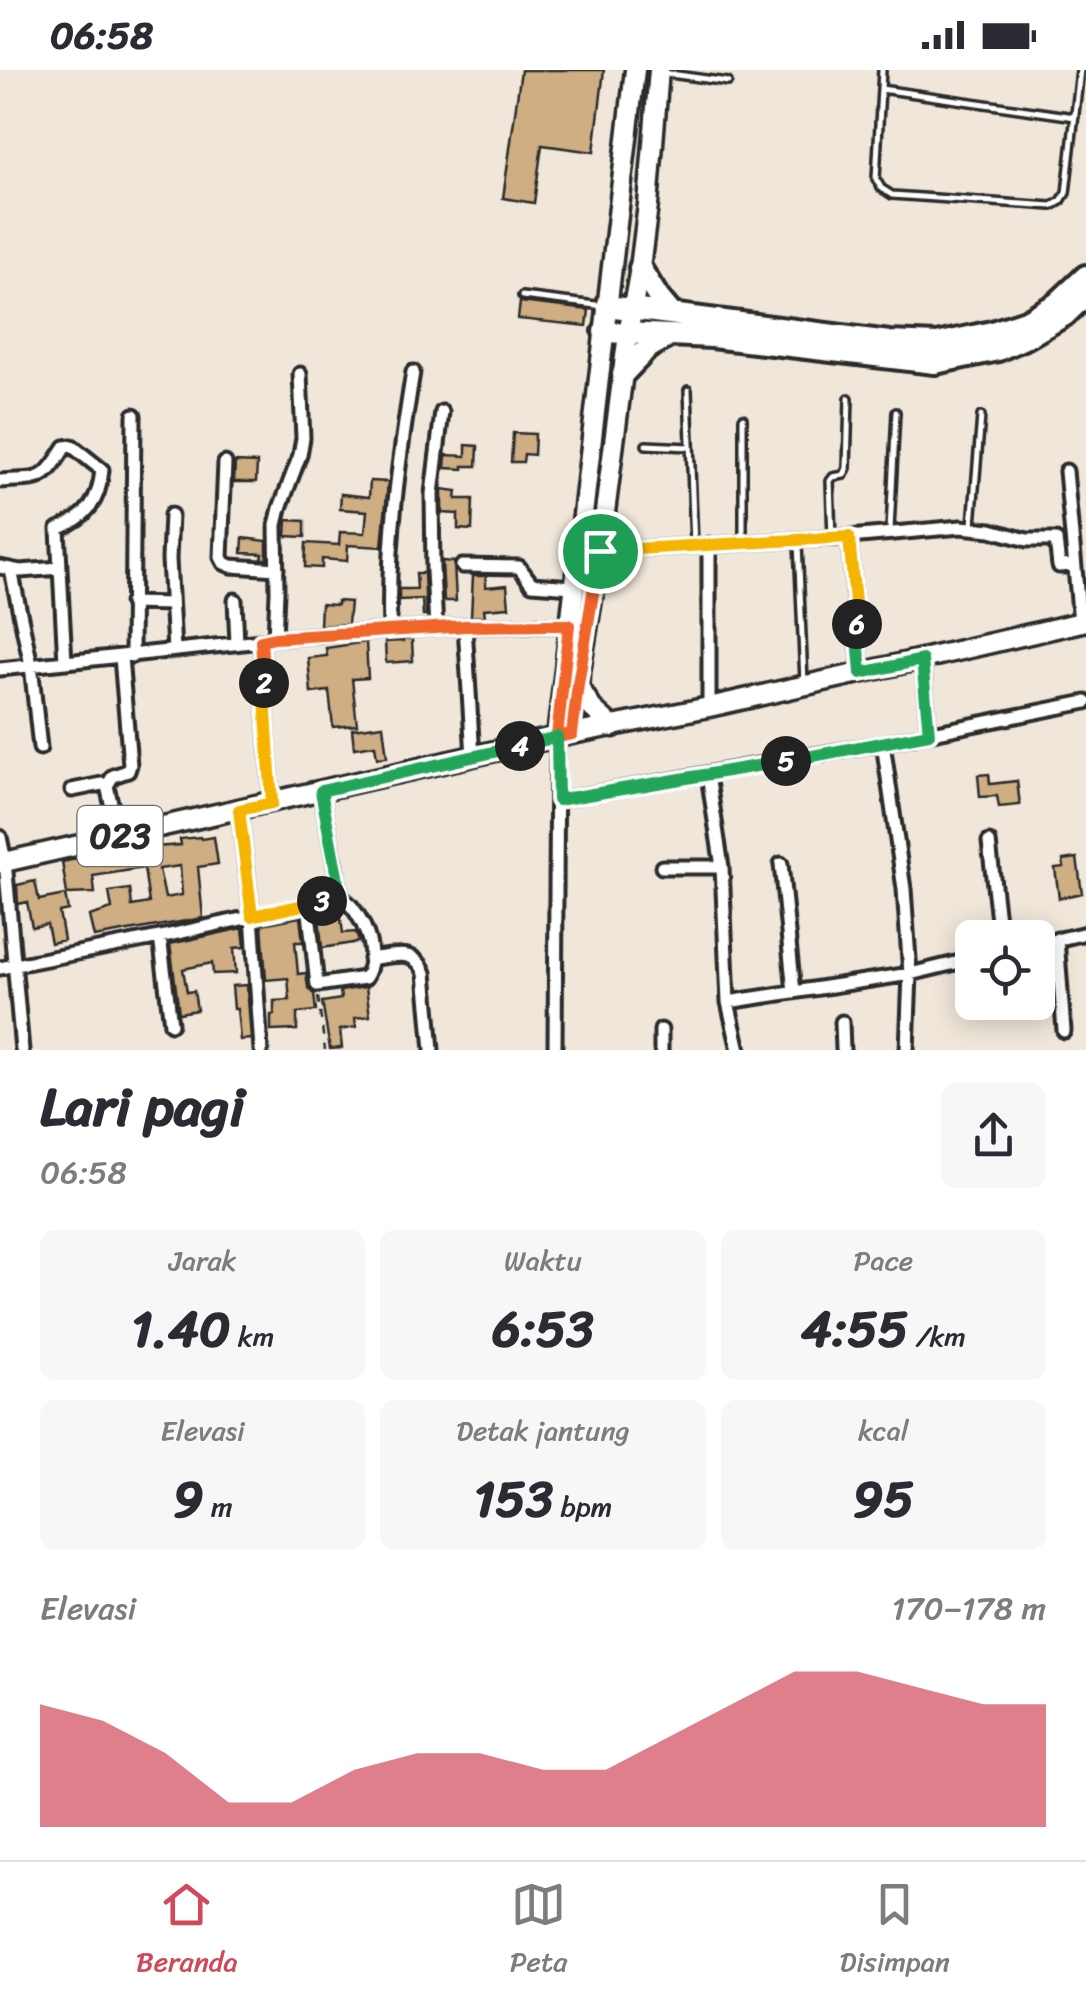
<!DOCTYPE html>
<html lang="id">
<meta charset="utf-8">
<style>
:root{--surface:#fff;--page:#f7f7f7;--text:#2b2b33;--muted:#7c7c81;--line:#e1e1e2;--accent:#d1495b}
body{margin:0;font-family:Sriracha,sans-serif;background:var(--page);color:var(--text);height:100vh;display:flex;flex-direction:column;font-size:38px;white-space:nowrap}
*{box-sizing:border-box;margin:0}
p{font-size:32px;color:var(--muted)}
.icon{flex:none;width:55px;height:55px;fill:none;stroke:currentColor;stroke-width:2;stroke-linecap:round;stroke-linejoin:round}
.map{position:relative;height:980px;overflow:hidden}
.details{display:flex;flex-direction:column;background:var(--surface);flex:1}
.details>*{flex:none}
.tools{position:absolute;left:955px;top:850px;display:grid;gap:20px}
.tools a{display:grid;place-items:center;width:100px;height:100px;border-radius:15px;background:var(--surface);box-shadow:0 5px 25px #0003;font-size:50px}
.pin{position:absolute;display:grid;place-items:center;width:85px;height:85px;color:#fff;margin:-42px;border:5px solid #fff;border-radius:50%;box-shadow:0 2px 10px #0007}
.km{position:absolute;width:50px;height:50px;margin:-25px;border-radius:50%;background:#222;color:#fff;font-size:28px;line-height:50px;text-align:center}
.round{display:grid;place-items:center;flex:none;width:105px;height:105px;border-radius:15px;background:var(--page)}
.head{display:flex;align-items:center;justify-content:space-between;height:170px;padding:0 40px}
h1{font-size:55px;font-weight:700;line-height:75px}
.figures{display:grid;grid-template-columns:repeat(3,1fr);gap:15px;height:170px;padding:10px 40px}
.figures div{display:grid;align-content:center;border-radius:15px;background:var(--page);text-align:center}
.figures b{font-size:50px;font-weight:700}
.figures small{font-size:28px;font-weight:400}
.figures p{font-size:28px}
.chart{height:280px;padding:20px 40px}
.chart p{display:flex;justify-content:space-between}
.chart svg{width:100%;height:180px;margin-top:10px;fill:var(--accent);opacity:.7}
.status{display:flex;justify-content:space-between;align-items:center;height:70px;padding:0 50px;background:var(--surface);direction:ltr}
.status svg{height:28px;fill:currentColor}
.tabs{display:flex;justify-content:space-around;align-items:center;height:140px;border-top:2px solid var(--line);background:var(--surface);font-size:28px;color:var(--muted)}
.tabs a{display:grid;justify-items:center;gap:5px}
.tabs .current{color:var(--accent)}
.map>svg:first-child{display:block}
.building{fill:#ceae82;stroke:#2b2b2b;stroke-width:2.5;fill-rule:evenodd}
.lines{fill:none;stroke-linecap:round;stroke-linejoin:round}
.lane-casing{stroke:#2b2b2b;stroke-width:12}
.street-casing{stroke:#2b2b2b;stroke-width:19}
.primary-casing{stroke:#2b2b2b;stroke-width:25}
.highway-casing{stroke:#2b2b2b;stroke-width:28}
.path{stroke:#2b2b2b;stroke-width:2.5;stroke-dasharray:8 8;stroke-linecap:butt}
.lane{stroke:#fff;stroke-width:5}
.street{stroke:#fff;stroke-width:11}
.primary{stroke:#fff;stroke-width:18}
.highway{stroke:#fff;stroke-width:20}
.split-1-casing{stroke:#fff;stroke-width:20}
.split-2-casing{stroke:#fff;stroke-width:20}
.split-3-casing{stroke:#fff;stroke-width:20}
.split-4-casing{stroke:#fff;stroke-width:20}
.split-5-casing{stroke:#fff;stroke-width:20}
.split-6-casing{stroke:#fff;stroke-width:20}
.split-7-casing{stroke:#fff;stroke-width:20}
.split-1{stroke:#f0652b;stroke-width:12}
.split-2{stroke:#f0652b;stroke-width:12}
.split-3{stroke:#f5b400;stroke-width:12}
.split-4{stroke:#22a559;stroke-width:12}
.split-5{stroke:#22a559;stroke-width:12}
.split-6{stroke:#22a559;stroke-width:12}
.split-7{stroke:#f5b400;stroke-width:12}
.labels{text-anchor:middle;stroke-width:8;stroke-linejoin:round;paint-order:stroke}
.shield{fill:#fff;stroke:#6b6b6b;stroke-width:2.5}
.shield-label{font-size:35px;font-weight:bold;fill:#2b2b2b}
</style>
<div class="status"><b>06:58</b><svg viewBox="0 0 49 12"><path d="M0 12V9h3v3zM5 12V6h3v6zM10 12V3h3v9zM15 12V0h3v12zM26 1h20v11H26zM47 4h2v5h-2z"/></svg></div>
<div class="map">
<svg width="1086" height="980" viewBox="0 0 1086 980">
<rect width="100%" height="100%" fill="#f0e7da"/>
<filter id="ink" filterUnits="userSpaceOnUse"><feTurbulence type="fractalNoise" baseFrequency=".01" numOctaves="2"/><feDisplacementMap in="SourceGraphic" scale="20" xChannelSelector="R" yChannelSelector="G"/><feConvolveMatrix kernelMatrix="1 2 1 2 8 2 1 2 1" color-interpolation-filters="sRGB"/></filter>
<g filter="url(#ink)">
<path class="building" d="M521,0H604L594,82L542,75L534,133L503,128Z
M520,232L589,240L587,256L518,249Z
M513,363L535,364L534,385L524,384L523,392H511Z
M466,375L478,376L477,396H463V399L445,398L446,385L466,386Z
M235,392L257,393L256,412H234Z
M370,411L388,412L382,477L348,475L347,491L322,489V498L305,497L306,473L339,475L340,462L365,463L367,441L340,439L341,424L369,427Z
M442,419L457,421L456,429H473L472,460L458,459V444L442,443Z
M287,450L305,451V467L286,466Z
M243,468L267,471V489H262L263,484L242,483Z
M442,491L454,492L456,531H444Z
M416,503H424L426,546H423L422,529L399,530V519H417Z
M473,506H486V517L507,515L509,537L484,539L485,546L471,547Z
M337,531L350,532L348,554L320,556L321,534L337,535Z
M403,569H412L413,591L386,593L385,572L403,571Z
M366,572L368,608L352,609L357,655L333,657L329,621L311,623L308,588L327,586L326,578Z
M383,655L387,687L377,688L375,675L354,678L352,659Z
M989,704L990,714L1017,711L1020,735L999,737L997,726L980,727L978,705Z
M200,767L201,769L214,767L218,794L198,797L203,848L94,867L89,846L112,839L109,822L130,819L132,836L149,833L144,798L93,806L95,823L67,824L62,792L110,782L111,787L142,782L141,778L181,775L180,769ZM180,796L182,825L165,828L159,799Z
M1077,788L1082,823L1059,828L1055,798L1064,797L1063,790Z
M35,811L39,830L65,825L68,840L59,842L64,870L51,873L47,854L32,857L27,832L18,834L17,815Z
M340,843L343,863L356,862L359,872L322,878L319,846Z
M300,847L303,872H295L298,904L306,903L308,917L314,924L316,941L297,943V960L271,961V945H274V931L290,930L288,908L266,910L262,854Z
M243,858L245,877L234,878L236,903L213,904L212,893L183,899L187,922L194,921L197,940L179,943L170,874Z
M247,915L251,969L240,970L237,939H234L232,916Z
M366,917L370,946L355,948L356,957L340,960L342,978L330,979L322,932L341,929L340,921Z"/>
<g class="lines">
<defs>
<path id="lane" d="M882,0L876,109L881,118L892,125L1052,136L1061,131L1066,123L1080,0
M663,3L728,12
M881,19L1075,47
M522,226L604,236
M688,320L694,475
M743,348V469
M646,375L690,377
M972,455L981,346
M890,460L896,342
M832,468L830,411L833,407L844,405L847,398L849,328
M798,473L804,612"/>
<path id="street" d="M225,393L221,487L224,493L231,496L277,499
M1066,401L1080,552
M0,411C42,408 42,414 65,377L72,376L102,400C99,432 87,447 58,459L60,498
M171,445L169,489L174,580
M849,467L861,603
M709,474V637
M600,481L849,467L961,457L991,460L1027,470H1056L1059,496L1074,495
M462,496L519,497L532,514L573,517
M0,497L20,501L60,498L65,592
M11,500L31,595L40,678
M235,530L237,573
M131,533L171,534
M465,556L473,687
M436,558L433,501L432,424L442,342
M390,560C387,473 399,388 413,302
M275,568L277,522L276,455L280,438L300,385L303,368L300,304
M261,571L272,733
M132,586L134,345
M922,589L929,664
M0,599L261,571L275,568L465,556L569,555
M883,673L904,819L910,904L907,980
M708,705L722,797L728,932L739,980
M107,716L113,706L128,701L130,695L121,587
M72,720L102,714L107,716L119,766
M558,730L883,673L1086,632
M239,740L252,846L261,980
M0,767L5,791L22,980
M989,772L1000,868
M781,794L794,922
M662,797H722
M308,834L317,915L365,908C381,886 362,840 341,827L321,721
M160,867L171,954
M1057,869L1064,961
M1038,874L1086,863
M370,889C394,886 414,877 425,903L432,980
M0,898L160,867L341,827
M728,932L910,904L972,889
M842,952L843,980
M555,980L557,667
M661,980V960"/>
<path id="primary" d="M578,615L592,638L613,657
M572,664L578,614L600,481L628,264L640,198L648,135L659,0
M557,667L635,0
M0,793L557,667L709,637L922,589L1086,551"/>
<path id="highway" d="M640,198L658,227L672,244
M607,236L889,272L937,274L992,262L1026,251L1056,234L1086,206
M604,262L712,267L935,293L998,280L1029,266L1065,245L1086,225
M623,304L648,278L669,266"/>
</defs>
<use href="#lane" class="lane-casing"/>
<use href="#street" class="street-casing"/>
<use href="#primary" class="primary-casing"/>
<use href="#highway" class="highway-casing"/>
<path class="path" d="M318,927L325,980"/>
<use href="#lane" class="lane"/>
<use href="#street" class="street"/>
<use href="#primary" class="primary"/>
<use href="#highway" class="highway"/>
</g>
</g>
<g class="lines" filter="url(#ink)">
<defs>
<path id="split-1" d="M551,555H569L557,667L572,664L578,614L600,481"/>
<path id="split-2" d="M264,613L261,571L275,568L466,556L551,555"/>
<path id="split-3" d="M264,613L272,733L239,740L252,846L322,831"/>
<path id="split-4" d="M322,831L341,827L321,721L520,676"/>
<path id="split-5" d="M520,676L557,667L558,730L786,691"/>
<path id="split-6" d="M786,691L929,664L922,590L861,603L857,554"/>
<path id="split-7" d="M600,481L849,467L857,554"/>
</defs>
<use href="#split-1" class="split-1-casing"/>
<use href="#split-2" class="split-2-casing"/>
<use href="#split-3" class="split-3-casing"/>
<use href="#split-4" class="split-4-casing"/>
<use href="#split-5" class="split-5-casing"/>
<use href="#split-6" class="split-6-casing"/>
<use href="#split-7" class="split-7-casing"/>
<use href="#split-1" class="split-1"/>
<use href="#split-2" class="split-2"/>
<use href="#split-3" class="split-3"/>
<use href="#split-4" class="split-4"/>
<use href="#split-5" class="split-5"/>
<use href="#split-6" class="split-6"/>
<use href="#split-7" class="split-7"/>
</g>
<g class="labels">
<rect class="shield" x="77.5" y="736" width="85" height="60" rx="8"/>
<g class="shield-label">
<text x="120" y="778">023</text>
</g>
</g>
</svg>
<div class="tools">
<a><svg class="icon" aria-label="locate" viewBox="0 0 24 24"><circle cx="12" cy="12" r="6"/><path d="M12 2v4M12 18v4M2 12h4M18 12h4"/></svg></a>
</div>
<div class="pin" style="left:600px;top:481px;background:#1e9e55"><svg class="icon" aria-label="arrive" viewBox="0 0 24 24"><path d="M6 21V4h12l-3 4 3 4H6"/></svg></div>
<b class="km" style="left:264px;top:613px">2</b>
<b class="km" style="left:322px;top:831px">3</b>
<b class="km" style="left:520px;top:676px">4</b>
<b class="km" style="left:786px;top:691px">5</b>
<b class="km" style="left:857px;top:554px">6</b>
</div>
<section class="details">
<div class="head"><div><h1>Lari pagi</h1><p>06:58</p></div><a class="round"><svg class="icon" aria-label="share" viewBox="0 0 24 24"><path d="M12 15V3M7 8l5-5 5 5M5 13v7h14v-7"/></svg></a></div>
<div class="figures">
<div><p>Jarak</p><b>1.40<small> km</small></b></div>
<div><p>Waktu</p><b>6:53</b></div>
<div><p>Pace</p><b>4:55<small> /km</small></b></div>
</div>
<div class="figures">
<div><p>Elevasi</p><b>9<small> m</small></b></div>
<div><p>Detak jantung</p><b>153<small> bpm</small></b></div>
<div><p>kcal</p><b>95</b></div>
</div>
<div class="chart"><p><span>Elevasi</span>170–178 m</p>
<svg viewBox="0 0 160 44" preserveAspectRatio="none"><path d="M0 44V14L10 18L20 26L30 38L40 38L50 30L60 26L70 26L80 30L90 30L100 22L110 14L120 6L130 6L140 10L150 14L160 14V44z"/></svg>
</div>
</section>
<nav class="tabs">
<a class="current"><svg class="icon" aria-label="home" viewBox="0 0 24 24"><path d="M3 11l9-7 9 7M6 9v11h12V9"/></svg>Beranda</a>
<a><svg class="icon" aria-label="map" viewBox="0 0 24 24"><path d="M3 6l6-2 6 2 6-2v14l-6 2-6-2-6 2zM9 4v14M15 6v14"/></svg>Peta</a>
<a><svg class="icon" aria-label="saved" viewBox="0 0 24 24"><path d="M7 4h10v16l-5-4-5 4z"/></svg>Disimpan</a>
</nav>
